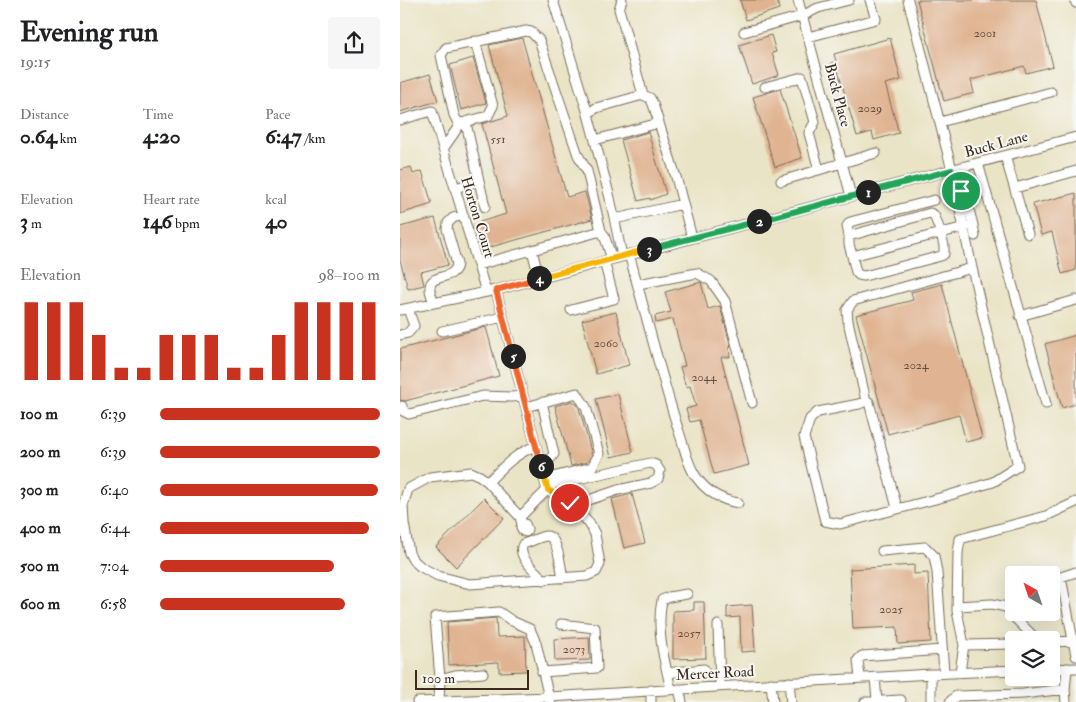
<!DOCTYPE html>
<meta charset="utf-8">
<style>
:root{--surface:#fff;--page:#f6f6f6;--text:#202124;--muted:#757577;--accent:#c8321e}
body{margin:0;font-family:"IM FELL Double Pica",serif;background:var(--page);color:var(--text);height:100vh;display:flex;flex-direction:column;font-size:19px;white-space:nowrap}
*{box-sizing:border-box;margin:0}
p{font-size:16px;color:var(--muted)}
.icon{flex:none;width:28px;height:28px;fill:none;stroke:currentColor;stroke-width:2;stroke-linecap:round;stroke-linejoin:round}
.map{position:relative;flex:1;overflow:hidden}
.side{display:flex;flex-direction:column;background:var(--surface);width:400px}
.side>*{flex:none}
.needle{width:32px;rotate:320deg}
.fabs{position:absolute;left:605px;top:566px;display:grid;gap:10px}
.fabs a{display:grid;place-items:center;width:55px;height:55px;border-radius:5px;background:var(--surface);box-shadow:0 5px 20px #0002;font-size:25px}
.scale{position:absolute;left:15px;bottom:12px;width:114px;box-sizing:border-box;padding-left:5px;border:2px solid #3b2a1e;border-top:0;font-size:14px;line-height:18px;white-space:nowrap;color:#3b2a1e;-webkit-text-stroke:4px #f6f6f2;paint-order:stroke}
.pin{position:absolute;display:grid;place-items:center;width:42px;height:42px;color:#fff;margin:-21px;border:2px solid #fff;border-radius:50%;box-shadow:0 1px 5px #0007}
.km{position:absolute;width:25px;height:25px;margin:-12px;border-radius:50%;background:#222;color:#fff;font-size:14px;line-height:25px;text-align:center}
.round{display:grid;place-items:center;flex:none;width:52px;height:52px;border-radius:5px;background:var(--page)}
.summary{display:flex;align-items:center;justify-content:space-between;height:85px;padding:0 20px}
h1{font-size:28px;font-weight:700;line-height:38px}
.stats{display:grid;grid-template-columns:repeat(3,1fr);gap:8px;height:85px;padding:5px 20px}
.stats div{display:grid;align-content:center}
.stats b{font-size:21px;font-weight:700}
.stats small{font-size:14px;font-weight:400}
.stats p{font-size:14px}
.chart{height:140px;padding:10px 20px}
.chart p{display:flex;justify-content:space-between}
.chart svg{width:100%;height:90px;margin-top:5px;stroke:var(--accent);stroke-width:6}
ul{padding:0 20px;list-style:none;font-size:16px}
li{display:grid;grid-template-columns:80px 60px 1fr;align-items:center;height:38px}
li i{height:12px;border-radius:6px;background:var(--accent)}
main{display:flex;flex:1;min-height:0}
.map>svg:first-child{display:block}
.building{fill:#e0b492}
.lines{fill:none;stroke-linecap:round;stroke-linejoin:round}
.minor-casing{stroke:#786b59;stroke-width:11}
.minor{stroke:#fff;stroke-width:9}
.split-1-casing{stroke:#fff;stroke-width:10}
.split-2-casing{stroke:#fff;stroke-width:10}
.split-3-casing{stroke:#fff;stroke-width:10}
.split-4-casing{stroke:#fff;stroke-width:10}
.split-5-casing{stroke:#fff;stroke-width:10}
.split-6-casing{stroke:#fff;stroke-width:10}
.split-7-casing{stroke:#fff;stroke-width:10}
.split-1{stroke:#22a559;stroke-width:6}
.split-2{stroke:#22a559;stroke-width:6}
.split-3{stroke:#22a559;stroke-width:6}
.split-4{stroke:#f5b400;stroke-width:6}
.split-5{stroke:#f0652b;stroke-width:6}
.split-6{stroke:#f0652b;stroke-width:6}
.split-7{stroke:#f5b400;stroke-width:6}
.labels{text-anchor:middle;stroke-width:4;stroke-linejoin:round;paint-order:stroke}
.number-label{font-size:12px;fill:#644c3b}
.street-label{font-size:15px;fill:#3b2a1e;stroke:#f6f6f2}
</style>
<main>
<section class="side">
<div class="summary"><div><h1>Evening run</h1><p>19:15</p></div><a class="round"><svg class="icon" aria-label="share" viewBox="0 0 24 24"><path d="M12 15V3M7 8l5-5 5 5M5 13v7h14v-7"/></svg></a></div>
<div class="stats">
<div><p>Distance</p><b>0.64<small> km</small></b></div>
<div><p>Time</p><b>4:20</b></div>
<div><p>Pace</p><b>6:47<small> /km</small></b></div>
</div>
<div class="stats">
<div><p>Elevation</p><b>3<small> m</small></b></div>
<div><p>Heart rate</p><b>146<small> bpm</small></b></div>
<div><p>kcal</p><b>40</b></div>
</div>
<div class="chart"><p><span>Elevation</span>98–100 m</p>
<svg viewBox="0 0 160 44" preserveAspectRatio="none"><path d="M5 44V6M15 44V6M25 44V6M35 44V22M45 44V38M55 44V38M65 44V22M75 44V22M85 44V22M95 44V38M105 44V38M115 44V22M125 44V6M135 44V6M145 44V6M155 44V6"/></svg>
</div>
<ul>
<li><b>100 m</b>6:39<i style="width:100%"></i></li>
<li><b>200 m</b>6:39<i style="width:100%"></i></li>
<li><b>300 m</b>6:40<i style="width:99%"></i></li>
<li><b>400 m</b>6:44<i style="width:95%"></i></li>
<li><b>500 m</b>7:04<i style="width:79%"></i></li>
<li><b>600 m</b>6:58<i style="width:84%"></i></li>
</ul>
</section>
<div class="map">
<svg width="676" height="702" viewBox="0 0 676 702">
<rect width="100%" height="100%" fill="#f6f6f2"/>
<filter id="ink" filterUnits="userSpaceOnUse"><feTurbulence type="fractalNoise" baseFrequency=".02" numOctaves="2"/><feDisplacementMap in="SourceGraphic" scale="10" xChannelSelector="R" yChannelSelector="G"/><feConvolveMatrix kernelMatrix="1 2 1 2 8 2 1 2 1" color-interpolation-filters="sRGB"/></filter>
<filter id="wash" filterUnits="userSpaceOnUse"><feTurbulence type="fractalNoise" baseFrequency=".0096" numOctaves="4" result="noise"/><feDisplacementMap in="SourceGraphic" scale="20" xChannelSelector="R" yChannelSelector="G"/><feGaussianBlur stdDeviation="1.12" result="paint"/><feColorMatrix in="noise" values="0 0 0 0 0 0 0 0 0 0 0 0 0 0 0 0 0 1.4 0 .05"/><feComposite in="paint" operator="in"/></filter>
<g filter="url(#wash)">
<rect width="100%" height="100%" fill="#eae4c6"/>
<g id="blocks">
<path class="building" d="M340,0H377L379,9L346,20Z
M517,0H636L653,66L626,73L624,66L571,80L574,93L544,101Z
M371,35L376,52L372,53L379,75L352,84L339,45Z
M122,38L167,197L185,192L192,219L87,248L80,222L106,214L82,124L108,116L89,45Z
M490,38L501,80L485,84L499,133L474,140L472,132L457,136L438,71L434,72L431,63L436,61L434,54Z
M73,58L86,103L61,110L50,65Z
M30,74L38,101L0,112V83Z
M380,89L402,158L375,167L353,97Z
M248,132L266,194L250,200V198L238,201L221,140Z
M11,167L13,174L22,171L32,204L0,214V170Z
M676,193V270L662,274L652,232L641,235L633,204Z
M35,218L48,265L21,272L24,285L8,289L0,260V227Z
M301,282L308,309L320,306L331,347L329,348L330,357H321L349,465L314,474L299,420L290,422L286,409L296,406L290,386L286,387L280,367L285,366L273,319L256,323L255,316L271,312L265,292Z
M542,284L582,438L566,442L559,415L488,434L456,315L513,300L511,292Z
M216,312L229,365L196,374L182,320Z
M86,327L99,376L5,401L0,400V349Z
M676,335V404L662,408L645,344Z
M218,394L233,452L211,457L196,399Z
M172,401L176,403L179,408L192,455L187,462L171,466L155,406Z
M232,494L245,543L224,548L212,499Z
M84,498L104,518L56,567L36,547Z
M514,565V574L528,573L531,642L498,644L497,627L453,629L450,569Z
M294,602H304L306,658L273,659V611L294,610Z
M352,605L355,651L341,652L340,617L327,618V607Z
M96,618L97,637L125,636L126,671L99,672V662L49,665L47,622Z
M189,637L190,660L155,661L154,639Z"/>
</g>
</g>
<g filter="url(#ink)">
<use href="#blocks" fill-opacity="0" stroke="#786b59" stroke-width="1"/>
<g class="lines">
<defs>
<path id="minor" d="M153,0L188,114
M222,0L219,9L243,95
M398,0L451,196
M508,0L552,170L572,268L618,466L593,482L547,496L440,524L425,521L404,437L410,419L418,412L459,404L466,401L448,321L447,310L453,301L572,268
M675,0L676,3
M344,32L402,16L418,8L449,0
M408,37L476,19L470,0
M365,87L402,77L415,122L409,133L419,170
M0,120L32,111L86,292
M540,122L651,92
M61,123L88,116L93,106L75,41
M66,123L85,207
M195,140L259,123
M43,149L61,123L57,121L54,115L41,55L46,48L126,31L131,32L139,40L178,155L187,171L201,231
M605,156L628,234
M578,163L646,404
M381,181L476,153
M55,188L79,181
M615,188L676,171
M215,219L283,204
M573,225L575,236
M449,236L447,226L450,222L534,200
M132,250L139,278
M229,254C246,315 261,376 280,435C285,449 288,467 297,478C307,492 321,500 338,503
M222,256L210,198L188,114L196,108L243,95L250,98L253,104L276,177L292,238
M452,256L541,233L544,246V254L541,256L464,276L459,275L456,272L449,244V236L530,213L534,215L541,233L573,225L565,194L561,191H556
M78,265L201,231L204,235L212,259
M238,284L297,273L311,281L325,301L352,403
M96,290L147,490
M34,303C33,299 29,292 30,287C31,273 55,281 57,264L47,229L48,223L53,218L63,215
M0,310L96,290L676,137
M171,310L214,299L204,261
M620,316L676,300
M42,331L103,317
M0,335L8,333L14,326L8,309
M466,401L469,402L497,508
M2,406L3,411L9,414L83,396L111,397L123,396
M126,407L177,393L186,407L199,454L192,467L145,479
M136,446C116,453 103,467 88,482L120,517L147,490
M141,464L151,458L154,454L142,402
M88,482L80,476L71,472L30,477L8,489L3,506L4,523L9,553L13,560L21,567L38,576L70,584L187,576L196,572L200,564L195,534L189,523L170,503
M146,486L250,463L256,465L260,471L258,479L251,483L218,490L180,503H170L147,490
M120,517L122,524L121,527L123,531L126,532L127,529L125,524H122
M482,551L525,547L534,556L537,572L544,673
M676,572L661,577L676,656
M144,580C136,571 116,557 123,544C130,542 139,537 146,536C158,535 161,569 163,578
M557,606L592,604L606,607L614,617L637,640
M318,625L320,686
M651,642L676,641
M564,645L557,611L558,553L560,539L646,516L676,502
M651,669L676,668
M142,672L197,668L195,628L161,624
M560,672L564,645L614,644
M267,673L304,669
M475,677L477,701
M460,678L458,660L462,656L542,650
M40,679L35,617L99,612L112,621L130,629L136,643L150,702
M389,682L391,702
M371,683L373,702
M271,689C264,660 256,630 262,600L269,597L287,594
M279,689L282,702
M251,690V702
M39,700L40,679L55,675L83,673
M17,702L149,697L531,674L614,670
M465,702L501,700
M531,702V674
M550,702L556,696L623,694L665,689
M666,702L665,689L667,668"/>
</defs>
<use href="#minor" class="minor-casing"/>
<use href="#minor" class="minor"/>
</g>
</g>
<g class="lines" filter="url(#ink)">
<defs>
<path id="split-1" d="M468,192L552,170L556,191H561"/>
<path id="split-2" d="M359,221L468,192"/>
<path id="split-3" d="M249,249L359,221"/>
<path id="split-4" d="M139,278L249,249"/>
<path id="split-5" d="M113,356L96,290L139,278"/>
<path id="split-6" d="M113,356L141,466"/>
<path id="split-7" d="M141,466L148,490L170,503"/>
</defs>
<use href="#split-1" class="split-1-casing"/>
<use href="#split-2" class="split-2-casing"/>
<use href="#split-3" class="split-3-casing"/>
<use href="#split-4" class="split-4-casing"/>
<use href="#split-5" class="split-5-casing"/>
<use href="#split-6" class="split-6-casing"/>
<use href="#split-7" class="split-7-casing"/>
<use href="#split-1" class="split-1"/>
<use href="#split-2" class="split-2"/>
<use href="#split-3" class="split-3"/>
<use href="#split-4" class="split-4"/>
<use href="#split-5" class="split-5"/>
<use href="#split-6" class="split-6"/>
<use href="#split-7" class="split-7"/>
</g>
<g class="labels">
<g class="number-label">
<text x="585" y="37">2001</text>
<text x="470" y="112">2029</text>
<text x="98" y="143">551</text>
<text x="206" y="347">2060</text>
<text x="516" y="369">2024</text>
<text x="304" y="381">2044</text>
<text x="491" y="613">2025</text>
<text x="289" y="637">2057</text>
<text x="174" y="653">2073</text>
</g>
<g class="street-label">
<text transform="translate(438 95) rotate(75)" y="5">Buck Place</text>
<text transform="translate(596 144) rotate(-15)" y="5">Buck Lane</text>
<text transform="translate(78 217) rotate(73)" y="5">Horton Court</text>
<text transform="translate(315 673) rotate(-3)" y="5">Mercer Road</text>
</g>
</g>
</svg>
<div class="fabs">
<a><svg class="needle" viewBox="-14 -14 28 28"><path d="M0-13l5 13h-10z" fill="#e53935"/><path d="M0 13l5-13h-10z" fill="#757577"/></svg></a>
<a><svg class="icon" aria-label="layers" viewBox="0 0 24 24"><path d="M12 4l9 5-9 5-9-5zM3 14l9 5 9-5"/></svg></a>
</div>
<div class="scale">100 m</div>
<div class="pin" style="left:561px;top:191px;background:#1e9e55"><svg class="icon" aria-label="arrive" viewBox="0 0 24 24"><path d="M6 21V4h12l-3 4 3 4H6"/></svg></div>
<div class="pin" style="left:170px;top:503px;background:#d93025"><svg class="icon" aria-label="check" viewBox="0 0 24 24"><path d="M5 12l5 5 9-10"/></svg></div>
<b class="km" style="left:468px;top:192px">1</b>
<b class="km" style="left:359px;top:221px">2</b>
<b class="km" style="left:249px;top:249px">3</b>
<b class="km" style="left:139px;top:278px">4</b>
<b class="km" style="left:113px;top:356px">5</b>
<b class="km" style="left:141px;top:466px">6</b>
</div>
</main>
